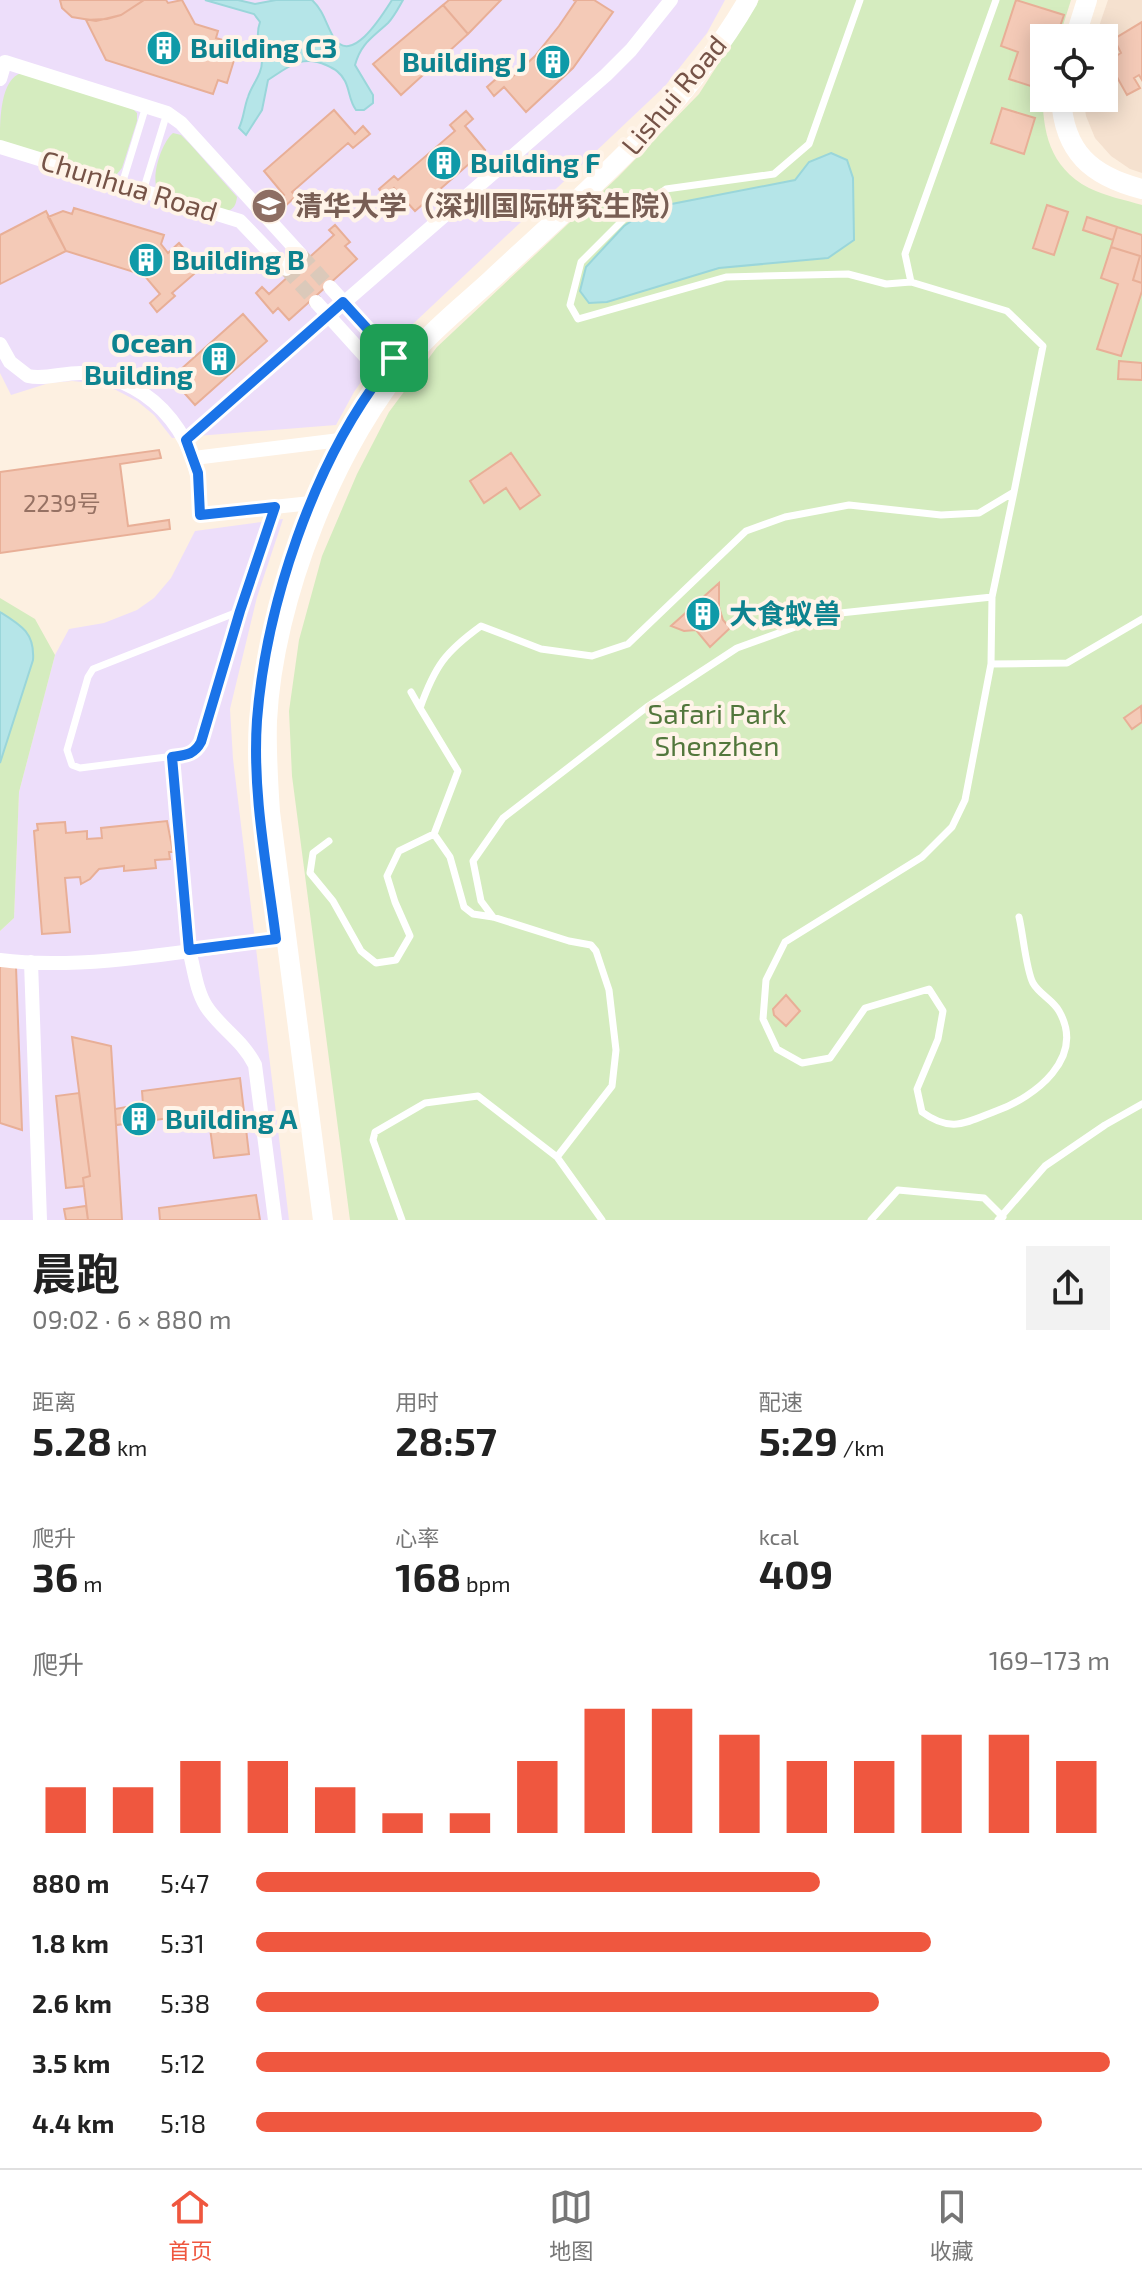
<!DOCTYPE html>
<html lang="zh">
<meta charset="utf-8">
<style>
:root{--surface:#fff;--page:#f2f2f2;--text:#222;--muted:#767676;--line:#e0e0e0;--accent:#ef573f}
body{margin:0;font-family:"Exo 2","Noto Sans SC",sans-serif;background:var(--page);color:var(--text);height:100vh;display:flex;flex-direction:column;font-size:30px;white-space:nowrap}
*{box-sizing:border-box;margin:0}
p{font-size:26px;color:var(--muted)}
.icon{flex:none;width:44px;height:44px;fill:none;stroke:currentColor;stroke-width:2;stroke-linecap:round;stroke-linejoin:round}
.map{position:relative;height:1220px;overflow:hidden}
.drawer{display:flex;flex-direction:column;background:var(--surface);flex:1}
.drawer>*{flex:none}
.buttons{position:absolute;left:1030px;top:24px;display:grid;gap:16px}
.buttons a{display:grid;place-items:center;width:88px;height:88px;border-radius:0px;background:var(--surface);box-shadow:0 4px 20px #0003;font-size:40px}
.pin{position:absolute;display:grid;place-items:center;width:68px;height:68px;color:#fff;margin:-34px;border-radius:16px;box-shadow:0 4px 12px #0006}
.round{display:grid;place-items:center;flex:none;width:84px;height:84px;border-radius:0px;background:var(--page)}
.headline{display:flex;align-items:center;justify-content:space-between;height:136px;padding:0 32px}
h1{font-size:44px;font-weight:700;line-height:60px}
.metrics{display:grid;grid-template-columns:repeat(3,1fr);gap:12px;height:136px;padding:8px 32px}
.metrics div{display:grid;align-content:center}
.metrics b{font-size:40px;font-weight:700}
.metrics small{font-size:22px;font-weight:400}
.metrics p{font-size:22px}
.chart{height:224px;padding:16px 32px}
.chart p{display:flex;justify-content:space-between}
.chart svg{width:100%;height:144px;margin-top:8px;stroke:var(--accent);stroke-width:6}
ul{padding:0 32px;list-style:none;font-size:26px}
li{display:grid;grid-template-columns:128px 96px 1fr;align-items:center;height:60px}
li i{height:20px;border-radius:10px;background:var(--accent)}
.menu{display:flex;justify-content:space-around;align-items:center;height:112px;border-top:2px solid var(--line);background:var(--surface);font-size:22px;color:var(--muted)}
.menu a{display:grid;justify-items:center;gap:4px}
.menu .on{color:var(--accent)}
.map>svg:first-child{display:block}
.residential{fill:#f5e1cf}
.education{fill:#eddefa}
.green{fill:#d5ecbf}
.water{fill:#b5e5e8;stroke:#9ad6da;stroke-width:2}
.building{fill:#f4cab7;stroke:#e8af97;stroke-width:2}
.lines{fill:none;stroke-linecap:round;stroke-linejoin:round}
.street-tunnel{stroke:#dbc9ba;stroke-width:14;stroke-dasharray:14 7;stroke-linecap:butt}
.lane{stroke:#fff;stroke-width:7}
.street{stroke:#fff;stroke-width:14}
.secondary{stroke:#fff;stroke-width:20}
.route-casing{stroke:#fff;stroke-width:16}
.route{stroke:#1a73e8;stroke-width:10}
.labels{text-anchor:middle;stroke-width:8;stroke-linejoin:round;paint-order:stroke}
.number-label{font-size:24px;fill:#967163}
.culture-label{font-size:28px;font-weight:bold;fill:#0d838f;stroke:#fff4e9;text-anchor:start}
.street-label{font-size:28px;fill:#765347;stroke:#fff4e9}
.education-label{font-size:28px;font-weight:bold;fill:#785e54;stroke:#fff4e9;text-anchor:start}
.park-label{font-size:28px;fill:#52773c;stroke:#fff4e9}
</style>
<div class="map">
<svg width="1142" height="1220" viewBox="0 0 1142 1220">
<rect width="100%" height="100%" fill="#fdf0e1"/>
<path class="residential" d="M1108,0H1142V173L1130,169L1111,156L1095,138L1086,116L1083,98H1104V38H1095Z"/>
<path class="education" d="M0,0H725L707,33L665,86L379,356L354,392L336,425L172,438L154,415L137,401L116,390L93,383L72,381L49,383L11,395L0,373Z
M283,519L257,597L230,709L233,759L289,1220H0V931L14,918L19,792L55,655L69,629L104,623L137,610L154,598L171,578L195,531Z"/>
<path class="green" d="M759,0H1071L1059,38H1044C1044,93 1030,157 1089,188C1105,196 1125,200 1142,205V1220H350L292,776L289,711L299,640L322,556L357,474L389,412L437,347L618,177L699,94Z
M22,73L132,108L137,113V121L122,168L117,174L110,176L0,141C0,121 0,78 22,73Z
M173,133L181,135L190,144L237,197C236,205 234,209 226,212L158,191C150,177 162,142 173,133Z
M0,598L35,619L55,655L19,792L14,918L0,931Z"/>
<path class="water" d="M205,0H238L255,4L276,0H312C324,11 326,25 334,38C352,66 383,14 392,0H403C399,7 394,17 388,23C373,37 361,43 355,65L373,95V103L364,110H356C349,100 350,91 345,81C340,72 335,69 326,65C302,54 288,67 268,80L262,110L246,135L239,128C244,118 244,107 248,97C252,84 262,75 262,61C263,45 254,40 260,22L254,14Z
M831,153L847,160L853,178L854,240L828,258L719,268L607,302L589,303L580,291L586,267L624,226L651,208L795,180L809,162Z
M0,612C21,625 35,633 33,660L0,763Z"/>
<path class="building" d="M60,0H144L121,15L96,21L72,17L62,8Z
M144,0H166L168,3L182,0L195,24L218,31L216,38L229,42L225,54L235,57L227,83L218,80L213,94L106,60L86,20L107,19L121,15Z
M449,0H501L468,34L443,5Z
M573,0H594L613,12L573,68L526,112L504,87L494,96L487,87L505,71L511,78L535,56L559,26L576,1Z
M1016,0L1064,15L1056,38H1044V76L1040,89L1009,79L1018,52L1001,46Z
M443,5L468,34L401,95L373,64Z
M1142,22V80L1139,75L1134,78L1140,88L1127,95L1108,61L1121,53L1114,39Z
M1002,108L1035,118L1024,154L991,143Z
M334,110L355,134L363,126L370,134L353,148L348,143L292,192L296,196L281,210L275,203L284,195L264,171Z
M466,111L473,119L465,126L485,150L415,211L394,188L385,196L379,189L394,176L398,180L455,131L450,125Z
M1047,205L1068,212L1054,255L1033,248Z
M74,208L164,235L161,244L168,253L179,243L201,268L172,293L175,296L157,312L150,303L160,294L144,275L66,251L48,217L63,211L72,214Z
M46,211L66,251L0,284V235Z
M1087,217L1117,227L1113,240L1083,230Z
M335,225L350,242L345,246L357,259L289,320L278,308L273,313L256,293L262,287L269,294L334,235L329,230Z
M1117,227L1142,235V283L1133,280L1140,256L1111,247Z
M1111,247L1140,256L1133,280L1142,283V291L1121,356L1097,349L1118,284L1101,278Z
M243,314L267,341L195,405L171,378Z
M1119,361L1142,363V380L1118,379Z
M159,450L161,458L120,464L128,526L169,520L170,529L0,553V472Z
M511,453L540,495L520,509L506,488L484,503L470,481Z
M719,583V607L723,620L730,628L710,647L696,630L684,631L671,626Z
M1141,706L1142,722L1132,729L1124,718Z
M167,821L173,852H169L170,859L155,860L156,868L124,871V866L99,869L90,879L81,884L80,877L65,878L70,932L42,934L34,831L38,830L37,824L65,822L66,833L87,831V839L102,838L101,828Z
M0,966L16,967L22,1130L0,1123Z
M786,995L800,1011L786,1026L774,1015L773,1009Z
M72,1037L111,1046L122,1220H88L83,1178L90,1176Z
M240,1078L249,1154L214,1158L208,1113L116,1125L115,1109L143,1104L142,1091Z
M79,1093L90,1176L83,1178L84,1186L66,1188L56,1096Z
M256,1195L260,1220H160L159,1208Z
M86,1206L88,1220H66L64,1209Z"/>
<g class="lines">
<path class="street-tunnel" d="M301,255L330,287
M286,269L316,302"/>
<path class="lane" d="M122,184L146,106
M143,191L167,113
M911,282L905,254L996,0
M1014,492L992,597L991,664L1067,663L1142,619
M240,611L93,669L88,677L67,750L72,765L80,768L190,754L196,751L201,742L274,509
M991,664L965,800L952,827L922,857L785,942L766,980L763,1019L777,1049L802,1063L830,1058L865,1008L929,989L943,1011L938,1039L917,1089L922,1112C951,1133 965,1123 996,1111C1035,1097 1086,1058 1059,1011C1053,1000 1039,994 1033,983C1026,970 1023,933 1019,917
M411,692L420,708
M172,757L189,950
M329,841L313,853L310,873L333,901L361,951L376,963L396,960L410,936L395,902L387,876L399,851L434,834
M493,917L481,901L473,861L503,818L647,707L737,648L831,614L992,597
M557,1157L602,1220
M402,1220L373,1140L375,1132L425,1103L478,1096L557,1157L612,1086L616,1050L609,990L596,951L591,945L569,941L493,917L473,914L464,907L450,857L434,834L458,771L420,708C435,666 445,652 481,626L541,649L592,656L628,644L746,531L785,517L849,505L941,515L979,513L1014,492L1043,346L1007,311L911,282L886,284L848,274L726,277L578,319L570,305L581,262L625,218L666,189L774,174L809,144L860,0
M871,1220L898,1190L984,1198L1003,1217
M998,1220L1045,1166L1105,1125L1142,1104"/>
<path class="street" d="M0,79L5,62L167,113L181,123L301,255
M0,147L240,221L286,269
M316,302L373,365L383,373L398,374L394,358L330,287
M0,344L10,362L28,376C45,380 65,372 83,373C158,379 204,444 200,515L311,503
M186,440L606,75L631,50L671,0
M194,458L340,440
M189,950C194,968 196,990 206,1006C220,1028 242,1039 255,1065L275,1220
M0,960C83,971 191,950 276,939
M31,962L40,1220"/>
<path class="secondary" d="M1075,38L1087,0
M1061,98C1064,152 1091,176 1142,189
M323,1220L270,812C268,782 266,751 267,721C273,600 335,441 416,350C438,325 466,303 491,280C584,193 684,111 748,0"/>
</g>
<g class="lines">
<defs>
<path id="route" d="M343,302L394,358L398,374L383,373C313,465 266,605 257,720C252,793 267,867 276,939L189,950L172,757C186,755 194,755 201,742L240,611L275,507L200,515L198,473L186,440Z"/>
</defs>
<use href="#route" class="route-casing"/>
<use href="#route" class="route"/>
</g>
<defs>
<symbol id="building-disc" viewBox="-11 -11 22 22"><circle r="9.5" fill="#0f9aa8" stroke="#fff4e9"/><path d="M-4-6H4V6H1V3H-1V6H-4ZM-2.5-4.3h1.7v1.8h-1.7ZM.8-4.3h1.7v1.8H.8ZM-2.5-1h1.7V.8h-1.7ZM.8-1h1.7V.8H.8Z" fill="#fff"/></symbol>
<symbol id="university-disc" viewBox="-11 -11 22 22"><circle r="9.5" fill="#8d6e63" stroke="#fff4e9"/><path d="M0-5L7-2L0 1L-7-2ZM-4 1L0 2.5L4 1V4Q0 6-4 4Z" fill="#fff"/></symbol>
</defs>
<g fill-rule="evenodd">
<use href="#building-disc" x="144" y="28" width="40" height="40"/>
<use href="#building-disc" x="533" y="42" width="40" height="40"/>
<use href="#building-disc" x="424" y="143" width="40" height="40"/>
<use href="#university-disc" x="249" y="186" width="40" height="40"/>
<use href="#building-disc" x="126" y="240" width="40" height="40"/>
<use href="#building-disc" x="199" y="339" width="40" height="40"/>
<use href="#building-disc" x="683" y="594" width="40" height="40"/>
<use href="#building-disc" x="119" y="1099" width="40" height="40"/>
</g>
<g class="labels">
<g class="number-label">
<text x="62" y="512">2239号</text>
</g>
<g class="culture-label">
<text x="190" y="58">Building C3</text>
<text x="527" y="72" text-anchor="end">Building J</text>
<text x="470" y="173">Building F</text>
<text x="172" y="270">Building B</text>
<text x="193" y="353" text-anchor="end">Ocean<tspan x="193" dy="32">Building</tspan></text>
<text x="729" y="624">大食蚁兽</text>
<text x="165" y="1129">Building A</text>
</g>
<g class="street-label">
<text transform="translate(674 95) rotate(-50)" y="10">Lishui Road</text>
<text transform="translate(129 186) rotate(17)" y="10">Chunhua Road</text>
</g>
<g class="education-label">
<text x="295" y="216">清华大学（深圳国际研究生院）</text>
</g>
<g class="park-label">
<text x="717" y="724">Safari Park<tspan x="717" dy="32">Shenzhen</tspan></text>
</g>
</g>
</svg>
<div class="buttons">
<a><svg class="icon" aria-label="locate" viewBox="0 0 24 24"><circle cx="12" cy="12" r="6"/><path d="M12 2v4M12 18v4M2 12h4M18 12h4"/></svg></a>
</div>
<div class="pin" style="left:394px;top:358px;background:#1e9e55"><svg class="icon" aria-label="arrive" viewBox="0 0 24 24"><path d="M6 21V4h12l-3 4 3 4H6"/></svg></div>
</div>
<section class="drawer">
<div class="headline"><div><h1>晨跑</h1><p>09:02 · 6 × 880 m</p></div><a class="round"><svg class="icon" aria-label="share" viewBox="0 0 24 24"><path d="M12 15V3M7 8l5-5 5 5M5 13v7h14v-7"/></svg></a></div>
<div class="metrics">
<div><p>距离</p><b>5.28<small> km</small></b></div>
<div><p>用时</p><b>28:57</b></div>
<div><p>配速</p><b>5:29<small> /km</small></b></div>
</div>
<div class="metrics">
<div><p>爬升</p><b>36<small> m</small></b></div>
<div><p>心率</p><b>168<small> bpm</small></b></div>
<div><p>kcal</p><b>409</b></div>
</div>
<div class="chart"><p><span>爬升</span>169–173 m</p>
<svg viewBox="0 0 160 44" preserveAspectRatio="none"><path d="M5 44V30M15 44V30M25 44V22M35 44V22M45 44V30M55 44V38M65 44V38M75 44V22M85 44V6M95 44V6M105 44V14M115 44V22M125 44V22M135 44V14M145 44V14M155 44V22"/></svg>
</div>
<ul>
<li><b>880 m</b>5:47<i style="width:66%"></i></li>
<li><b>1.8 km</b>5:31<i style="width:79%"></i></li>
<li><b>2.6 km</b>5:38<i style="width:73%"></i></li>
<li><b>3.5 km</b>5:12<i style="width:100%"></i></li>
<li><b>4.4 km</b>5:18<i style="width:92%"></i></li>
</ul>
</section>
<nav class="menu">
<a class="on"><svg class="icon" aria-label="home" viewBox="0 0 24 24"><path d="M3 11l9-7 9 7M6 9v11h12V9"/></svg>首页</a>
<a><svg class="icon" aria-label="map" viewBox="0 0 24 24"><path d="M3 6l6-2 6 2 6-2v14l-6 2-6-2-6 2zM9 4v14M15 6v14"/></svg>地图</a>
<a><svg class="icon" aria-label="saved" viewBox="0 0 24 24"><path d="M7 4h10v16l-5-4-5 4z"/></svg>收藏</a>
</nav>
